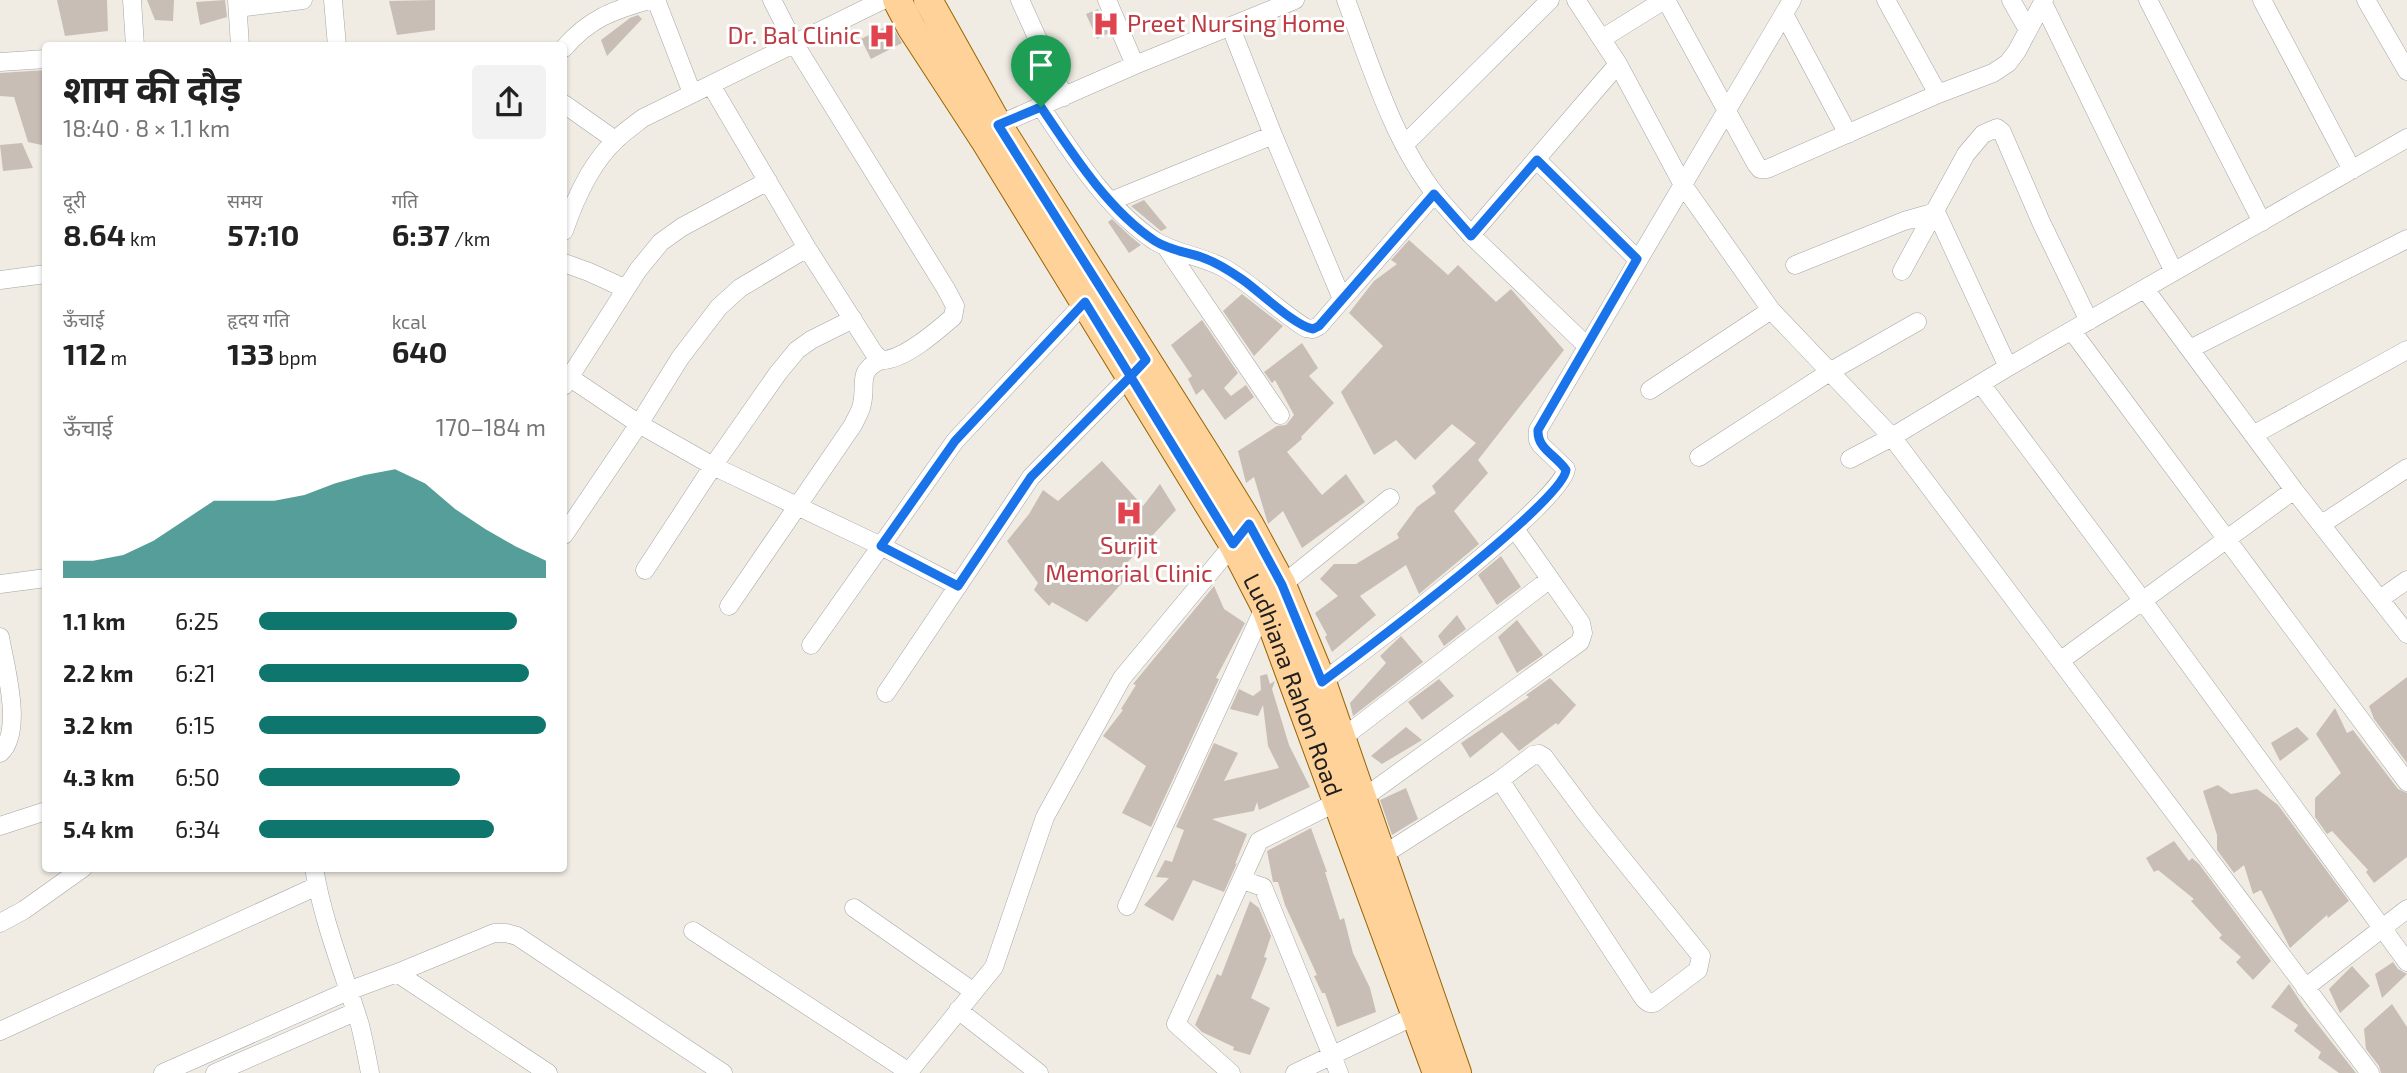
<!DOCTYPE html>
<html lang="hi">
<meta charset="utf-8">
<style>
:root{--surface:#fff;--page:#f2f2f2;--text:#222;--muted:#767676;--accent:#0f766e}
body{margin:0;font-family:"Exo 2","Noto Sans Devanagari",sans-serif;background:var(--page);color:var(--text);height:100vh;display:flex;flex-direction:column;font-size:26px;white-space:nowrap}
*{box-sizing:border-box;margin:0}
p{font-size:23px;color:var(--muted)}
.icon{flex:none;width:38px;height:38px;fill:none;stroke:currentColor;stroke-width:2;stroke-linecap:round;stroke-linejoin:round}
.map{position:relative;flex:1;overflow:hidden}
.details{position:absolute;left:42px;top:42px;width:525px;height:830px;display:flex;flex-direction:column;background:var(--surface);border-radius:7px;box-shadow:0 2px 5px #0004}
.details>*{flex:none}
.pin{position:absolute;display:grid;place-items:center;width:60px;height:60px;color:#fff;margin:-72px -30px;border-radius:50% 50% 50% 0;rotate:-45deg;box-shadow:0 0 7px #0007}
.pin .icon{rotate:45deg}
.round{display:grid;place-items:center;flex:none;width:74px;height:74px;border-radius:7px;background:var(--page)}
.summary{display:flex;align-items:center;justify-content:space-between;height:119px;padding:0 21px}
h1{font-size:38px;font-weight:700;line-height:52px}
.stats{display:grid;grid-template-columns:repeat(3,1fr);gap:10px;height:119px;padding:7px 21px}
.stats div{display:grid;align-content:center}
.stats b{font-size:30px;font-weight:700}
.stats small{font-size:19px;font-weight:400}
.stats p{font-size:19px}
.chart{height:196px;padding:14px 21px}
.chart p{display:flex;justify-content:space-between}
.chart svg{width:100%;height:126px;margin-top:7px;fill:var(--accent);opacity:.7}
ul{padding:0 21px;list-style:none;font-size:23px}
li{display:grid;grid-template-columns:112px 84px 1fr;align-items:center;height:52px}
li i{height:18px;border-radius:9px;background:var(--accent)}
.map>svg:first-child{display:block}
.building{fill:#c8beb6}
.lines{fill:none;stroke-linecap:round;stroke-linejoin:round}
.minor-casing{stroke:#a5a5a5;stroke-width:19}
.primary-casing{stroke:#986500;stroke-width:30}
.minor{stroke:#fff;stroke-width:18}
.primary{stroke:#ffd299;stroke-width:28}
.route-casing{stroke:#fff;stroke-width:14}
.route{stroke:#1a73e8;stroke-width:9}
.labels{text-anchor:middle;stroke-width:6;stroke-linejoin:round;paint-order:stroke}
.health-label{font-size:24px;fill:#be3a42;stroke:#fff;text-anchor:start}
.street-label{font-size:24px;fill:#1e1e1e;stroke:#fff}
</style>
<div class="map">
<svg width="2407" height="1073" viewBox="0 0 2407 1073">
<rect width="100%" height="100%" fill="#f0ece3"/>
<path class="building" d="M57,0H107L108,31L65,36Z
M147,0H174L173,21L155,20Z
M225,0L227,17L200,25L196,2Z
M435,0V30L397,35L389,1Z
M1098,9L1109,33L1097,39L1086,14Z
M638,15L642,19L607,56L601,40L630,18Z
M891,24L902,43L871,59L861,39Z
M46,70V146L28,142L14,97L0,96V73Z
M22,143L33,168L3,171L0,145Z
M1144,200L1167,228L1161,231L1131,206Z
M1112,219L1130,236L1141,245L1129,253L1108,222Z
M1409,240L1448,275L1458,265L1496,302L1511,289L1564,350L1478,460L1488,473L1454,511L1479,544L1419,594L1406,565L1360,596L1376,615L1332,652L1325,637L1327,635L1315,613L1338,596L1320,579L1334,564H1356L1399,538L1397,534L1417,507L1436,493L1432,486L1476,443L1452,424L1415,460L1396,440L1374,455L1341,392L1383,346L1349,313L1374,281L1397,264L1391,260Z
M1242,294L1283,326L1254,356L1223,311Z
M1202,320L1238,373L1224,388L1231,396L1246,385L1254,397L1225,420L1203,389L1196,395L1188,379L1192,376L1171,345Z
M1302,343L1318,368L1309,376L1334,403L1301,437L1302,439L1287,452L1322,495L1346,474L1365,502L1302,548L1283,511L1268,524L1254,477L1246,483L1238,451L1277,426L1286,425L1294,415L1275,380L1272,383L1264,372Z
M1102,461L1143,506L1160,484L1176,510L1126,564L1132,572L1087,622L1052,602L1049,606L1034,590L1038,583L1007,541L1029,514L1043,490L1058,501Z
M1501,556L1521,587L1497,605L1478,575Z
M1214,586L1224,609L1245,623L1216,678L1219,679L1151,827L1122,813L1146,766L1103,736L1123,710L1121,709L1136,685L1133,684Z
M1457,615L1466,629L1444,646L1438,636Z
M1517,620L1543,655L1517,673L1498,637Z
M1401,636L1423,662L1353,716L1350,703L1386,663L1380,656Z
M1267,674L1270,684L1275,681L1272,689L1289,745L1310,787L1259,810L1257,802L1254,811L1212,819L1247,834L1235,864L1237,863L1224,892L1193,880L1173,921L1144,905L1169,878L1156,877L1165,860L1172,862L1184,830L1176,827L1214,743L1238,753L1224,781L1279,768L1268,746L1263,705L1258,716L1230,709L1239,689L1253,696L1261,690L1260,676Z
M2407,677V763L2374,719L2369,706Z
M1550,678L1576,705L1558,725L1556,723L1519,751L1502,732L1470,758L1461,743L1529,697L1526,695Z
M1439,679L1454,696L1422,720L1408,702Z
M2335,708L2347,733L2353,730L2398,789L2407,793V857L2374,883L2366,872L2368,870L2332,831L2327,834L2315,817V798L2341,773L2316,734Z
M1406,727L1422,740L1382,764L1371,756Z
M2297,727L2309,739L2280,761L2271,743Z
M2218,785L2231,794L2257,789L2278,805L2349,901L2328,918L2327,915L2290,948L2261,890L2253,894L2244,865L2234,873L2217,850V835L2203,791Z
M1406,788L1418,819L1392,835L1380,800Z
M1311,828L1327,872H1325L1340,920L1344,918L1353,953L1370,988L1376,1012L1337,1027L1325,993H1322L1314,976L1317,975L1285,905L1278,882H1273L1267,851Z
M2174,841L2189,861L2192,858L2199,864L2271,961L2253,980L2236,962L2241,957L2219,938L2222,935L2191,901L2194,899L2158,870L2154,872L2146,858Z
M1250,901L1259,908L1271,936L1264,957L1267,958L1251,998L1270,1008L1250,1055L1233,1050L1234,1047L1202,1032L1195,1025L1217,974L1221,976Z
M2393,962L2398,969L2407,974L2382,998L2375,974Z
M2352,966L2370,986L2340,1013L2329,989Z
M2289,984L2304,1007L2356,1073H2339L2318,1058L2321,1052L2294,1031L2298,1025L2271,1007Z
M2392,1004L2407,1027V1073H2381L2379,1066L2366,1049L2364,1029Z"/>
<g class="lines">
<defs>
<path id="minor" d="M132,0L135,46
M237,0L240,46
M333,0L337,46
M656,0L692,93
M1020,0L1064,97
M1107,0L1135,65
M1346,0C1371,65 1392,139 1436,195C1447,209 1460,222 1471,235L1618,64
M1576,0L1618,64L1683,185L1771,310L1892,437L2370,1073
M1666,0L1756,164L1760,169H1767L1938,94L1993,73L2008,63L2017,51L2044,0
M1886,0L1938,94
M2011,0L2028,30
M2148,0L2262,222
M2262,0L2352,170
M2366,0L2407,71
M2043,3L2174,272
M238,8L303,0
M1784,14L1848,134
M1231,28L1273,135L1342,299
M1603,38L1664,0
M564,48C589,19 613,10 649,0
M0,62L46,59
M711,85L807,248L874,353L881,360C903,361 937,331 953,317L955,306L946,289L794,43L772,0
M564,104L615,140
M1041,107C1073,154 1107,209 1155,241C1176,254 1202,256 1224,268C1254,285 1277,310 1306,328L1313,329L1319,326L1434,194
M998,125L1135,65L1295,0
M1404,145L1550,0
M1537,160L1637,259
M1111,201L1273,135
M564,231C575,199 591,162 617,139C625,131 634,125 643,118L883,0
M1471,235L1587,346
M1166,247L1280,415
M564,263L589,272L626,289
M1795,265L1904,221L1936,212L2008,367
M1902,271L1966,154L1983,134L1997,128L2002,132L2041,222L2089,321
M0,280L46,274
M2145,289L2294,490L2407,634
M2072,331L2407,782
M2190,349L2407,239
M569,377L639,424L713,466L881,546L958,586
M1981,384L2143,601L2407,962
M564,386L638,270L661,242L682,227L768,181
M1650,390L1771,310
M2253,435L2407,350
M1699,457L1831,371L1917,322
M1850,459L1892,437L2008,367L2407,138
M2322,524L2407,468
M564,535L639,424L680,358L719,307L740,288L807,248
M645,570L713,466L778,373L797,350L811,340L853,319
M0,584L46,578
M1282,585L1390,498
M2380,599L2407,580
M729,606L853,425C856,418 861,411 862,404C867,382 856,372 881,360
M0,637C5,666 24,732 0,753
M811,645L955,441L1085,302
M2060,661L2294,490
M1322,682C1359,655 1563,502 1566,469L1541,445L1538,440V430L1792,0
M886,693L1031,477L1136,370
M1341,739L1550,579
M1362,799L1580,642L1583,633L1581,623L1515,529
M0,826L46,811
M1383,855L1500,780L1533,755L1539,754L1544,757L1591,820L1701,956L1698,970L1654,1003H1649L1644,999L1500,780
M314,868C323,922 344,973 360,1025C364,1041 367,1057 370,1073
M1242,880L1263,887L1339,1073
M1127,906L1265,606
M854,908L974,992
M0,923L24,910L83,868
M693,931L909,1072
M397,973L548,1073
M2305,988L2407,909
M958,1010L1039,1073
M0,1031L317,886
M163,1073L348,991L397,973L494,933H506L517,936L723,1073
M215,1073L355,1012
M908,1073L994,967L1045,817L1122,678L1237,540
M1231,1073L1176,1024L1259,841L1339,801
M1295,1073L1425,1011"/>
<g id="primary">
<path id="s1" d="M897,0L911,27L984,139L1233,544L1265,606L1437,1073"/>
<path d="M928,0L998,125L1206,454L1249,524L1282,585L1322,682L1457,1073"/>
</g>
</defs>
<use href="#minor" class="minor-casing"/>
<use href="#primary" class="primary-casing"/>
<use href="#minor" class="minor"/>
<use href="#primary" class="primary"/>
</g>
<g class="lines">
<defs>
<path id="route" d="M1041,107L998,125L1146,360L1130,377L1031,477L958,586L881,546L955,441L1085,302L1233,544L1249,524L1282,585L1322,682C1358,655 1564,501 1566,470C1556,455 1537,449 1538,430L1637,259L1537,160L1471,236L1434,194L1319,326L1313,329C1295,326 1260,292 1243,280C1230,271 1216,262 1201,257C1186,252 1169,250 1155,241C1108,210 1072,153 1041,107"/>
</defs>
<use href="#route" class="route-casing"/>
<use href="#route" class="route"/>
</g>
<defs>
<symbol id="hospital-bare" viewBox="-9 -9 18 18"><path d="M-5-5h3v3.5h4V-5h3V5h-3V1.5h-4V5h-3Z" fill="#e0444e" stroke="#fff" stroke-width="2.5" paint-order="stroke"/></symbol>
</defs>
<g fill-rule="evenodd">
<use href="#hospital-bare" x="1087" y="5" width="38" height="38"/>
<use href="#hospital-bare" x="863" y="17" width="38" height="38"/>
<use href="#hospital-bare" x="1110" y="494" width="38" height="38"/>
</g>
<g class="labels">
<g class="health-label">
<text x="1127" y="32">Preet Nursing Home</text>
<text x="861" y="44" text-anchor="end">Dr. Bal Clinic</text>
<text x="1129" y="554" text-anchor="middle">Surjit<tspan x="1129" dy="28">Memorial Clinic</tspan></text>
</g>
<g class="street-label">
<text dy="8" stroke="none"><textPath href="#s1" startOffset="793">Ludhiana Rahon Road</textPath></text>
</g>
</g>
</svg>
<div class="pin" style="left:1041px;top:107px;background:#1e9e55"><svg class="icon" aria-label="arrive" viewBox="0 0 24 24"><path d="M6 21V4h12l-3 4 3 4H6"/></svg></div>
<section class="details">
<div class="summary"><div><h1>शाम की दौड़</h1><p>18:40 · 8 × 1.1 km</p></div><a class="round"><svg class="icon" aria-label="share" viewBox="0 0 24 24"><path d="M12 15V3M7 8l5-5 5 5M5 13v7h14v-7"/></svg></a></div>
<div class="stats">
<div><p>दूरी</p><b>8.64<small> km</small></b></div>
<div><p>समय</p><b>57:10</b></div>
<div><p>गति</p><b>6:37<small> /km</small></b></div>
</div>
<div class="stats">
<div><p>ऊँचाई</p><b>112<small> m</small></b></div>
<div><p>हृदय गति</p><b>133<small> bpm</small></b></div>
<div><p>kcal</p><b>640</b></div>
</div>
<div class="chart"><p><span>ऊँचाई</span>170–184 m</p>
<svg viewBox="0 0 160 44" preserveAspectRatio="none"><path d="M0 44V38L10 38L20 36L30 31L40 24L50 17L60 17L70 17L80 15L90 11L100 8L110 6L120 11L130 20L140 27L150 33L160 38V44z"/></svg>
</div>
<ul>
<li><b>1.1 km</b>6:25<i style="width:90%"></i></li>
<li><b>2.2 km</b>6:21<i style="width:94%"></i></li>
<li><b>3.2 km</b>6:15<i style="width:100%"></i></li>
<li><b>4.3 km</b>6:50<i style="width:70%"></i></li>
<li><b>5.4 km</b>6:34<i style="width:82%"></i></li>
</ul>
</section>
</div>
